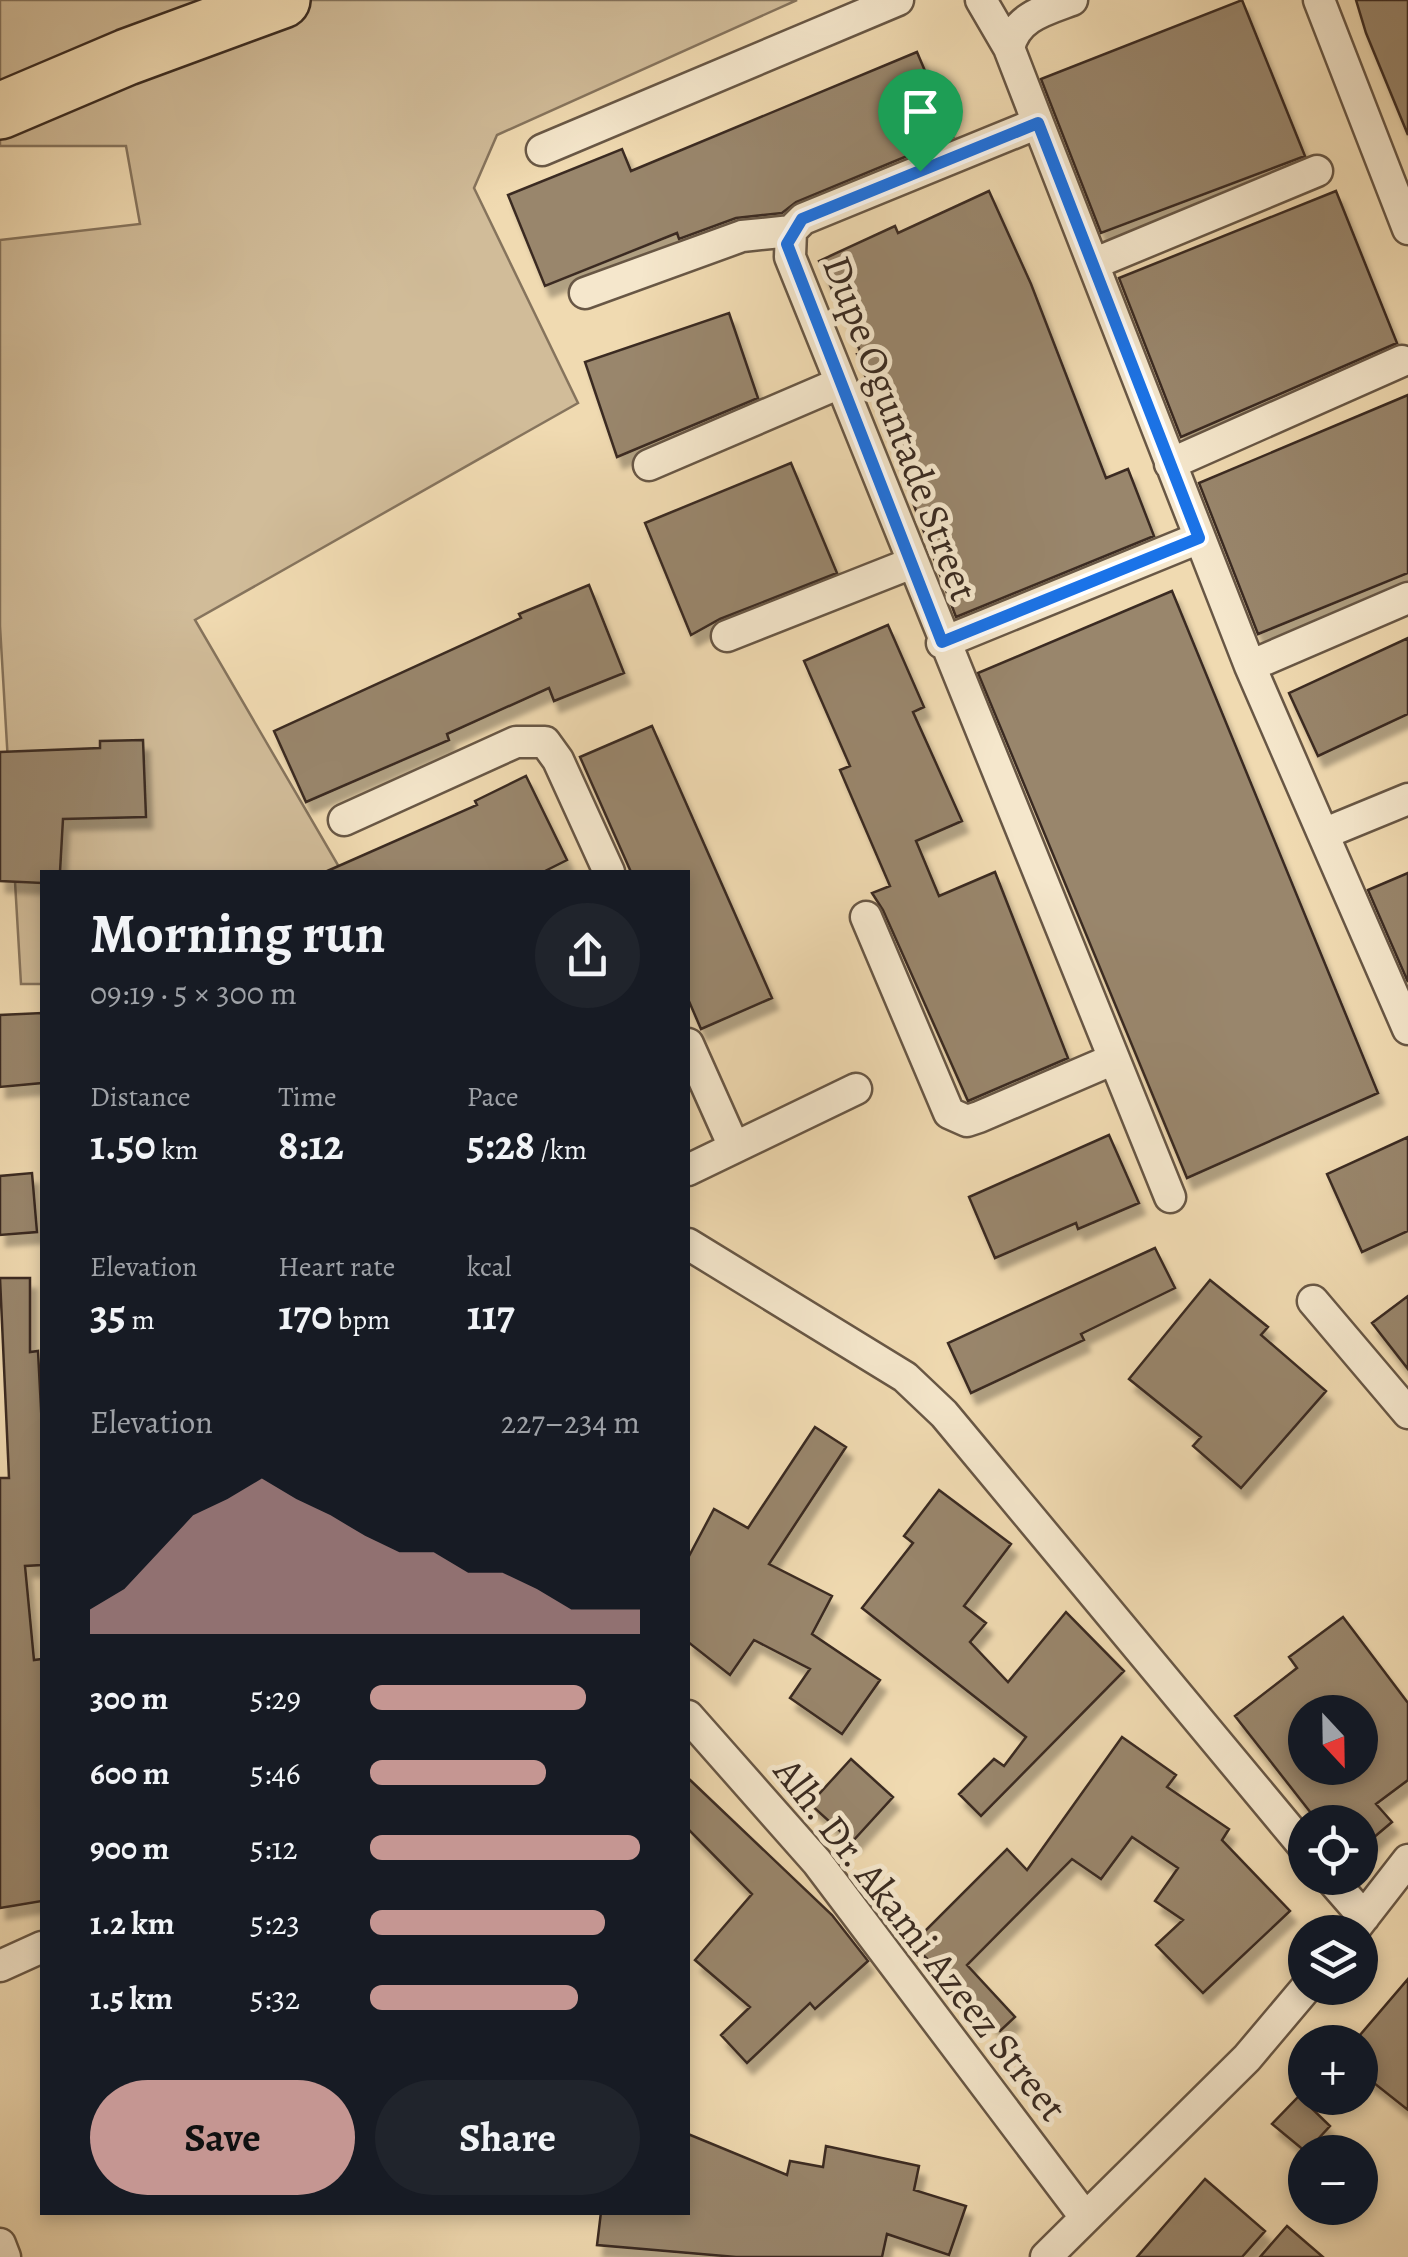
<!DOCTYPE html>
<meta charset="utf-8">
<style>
:root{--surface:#171b24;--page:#20242c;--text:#f1f3f6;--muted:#9ea1a6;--accent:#c59692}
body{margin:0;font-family:Alegreya,serif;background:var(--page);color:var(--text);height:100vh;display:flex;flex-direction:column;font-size:38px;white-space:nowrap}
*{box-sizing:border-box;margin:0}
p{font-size:32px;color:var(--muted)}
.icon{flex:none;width:55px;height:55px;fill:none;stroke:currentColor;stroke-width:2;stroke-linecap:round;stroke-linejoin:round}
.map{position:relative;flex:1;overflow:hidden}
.details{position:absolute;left:40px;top:870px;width:650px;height:1345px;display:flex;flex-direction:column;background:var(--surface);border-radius:0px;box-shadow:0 5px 15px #0003}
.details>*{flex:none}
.needle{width:65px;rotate:158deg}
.fabs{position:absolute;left:1288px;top:1695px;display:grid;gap:20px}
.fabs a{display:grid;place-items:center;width:90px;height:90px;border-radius:50%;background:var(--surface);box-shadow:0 5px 15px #0003;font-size:50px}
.pin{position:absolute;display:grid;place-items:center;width:85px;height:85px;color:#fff;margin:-102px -42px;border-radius:50% 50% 50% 0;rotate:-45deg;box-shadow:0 0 10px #0007}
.pin .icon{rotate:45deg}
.round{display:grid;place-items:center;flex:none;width:105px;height:105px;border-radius:52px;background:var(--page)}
.overview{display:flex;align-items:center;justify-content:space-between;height:170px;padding:0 50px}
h1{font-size:55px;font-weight:700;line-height:75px}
.figures{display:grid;grid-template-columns:repeat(3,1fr);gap:15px;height:170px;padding:10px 50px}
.figures div{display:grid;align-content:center}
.figures b{font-size:42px;font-weight:700}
.figures small{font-size:28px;font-weight:400}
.figures p{font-size:28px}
.chart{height:280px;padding:20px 50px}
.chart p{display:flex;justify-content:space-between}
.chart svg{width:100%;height:180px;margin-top:10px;fill:var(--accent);opacity:.7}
.button{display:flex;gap:20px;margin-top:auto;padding:20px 50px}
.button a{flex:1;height:115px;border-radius:60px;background:var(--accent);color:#111;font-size:40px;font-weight:700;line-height:115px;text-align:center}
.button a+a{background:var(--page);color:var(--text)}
ul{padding:0 50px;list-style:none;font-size:32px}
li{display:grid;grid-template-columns:160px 120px 1fr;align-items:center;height:75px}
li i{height:25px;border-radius:12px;background:var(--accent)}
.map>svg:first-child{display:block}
.green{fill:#d1bc99;stroke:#86745d;stroke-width:2.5}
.building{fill:#99866c;stroke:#3a2b21;stroke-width:2.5;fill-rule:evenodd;filter:url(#shadow)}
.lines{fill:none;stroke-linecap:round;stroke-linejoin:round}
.street-casing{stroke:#685745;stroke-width:35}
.highway-casing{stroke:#3a2b21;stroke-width:60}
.street{stroke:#f5e7cc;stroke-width:30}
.highway{stroke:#f0dab1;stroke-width:55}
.route-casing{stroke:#fff;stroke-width:20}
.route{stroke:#1a73e8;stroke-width:12}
.labels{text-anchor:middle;stroke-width:10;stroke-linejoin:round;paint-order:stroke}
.street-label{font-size:40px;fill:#3a2b21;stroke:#f5e7cc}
</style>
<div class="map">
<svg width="1408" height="2257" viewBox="0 0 1408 2257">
<defs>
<filter id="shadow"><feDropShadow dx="6" dy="11" stdDeviation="2.5" flood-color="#0004"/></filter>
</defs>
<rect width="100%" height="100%" fill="#f0dab1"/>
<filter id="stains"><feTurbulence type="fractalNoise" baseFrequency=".002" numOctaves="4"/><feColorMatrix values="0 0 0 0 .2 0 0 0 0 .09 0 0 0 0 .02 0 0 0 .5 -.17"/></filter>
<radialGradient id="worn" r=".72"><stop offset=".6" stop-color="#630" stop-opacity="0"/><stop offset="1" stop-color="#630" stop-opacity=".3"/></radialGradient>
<path class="green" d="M0,0H797L497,135L474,188L578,403L195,620L342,872H42V984H21L0,626V240L140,224L126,146H0Z"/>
<path class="building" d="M1242,0L1305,156L1101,233L1041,79Z
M1356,0H1408V135L1366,33Z
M917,52L953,137L796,202L782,213L736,218L679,239L677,233L545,286L508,195L622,149L631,171Z
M989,191L1031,284L1106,478L1128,469L1154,536L956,617L857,354L861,353L819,261L895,226L898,233Z
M1336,191L1397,343L1181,437L1119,278Z
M729,313L758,398L617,457L585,362Z
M1408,395V573L1258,634L1199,483Z
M791,463L837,573L720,619L691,635L645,523Z
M589,585L624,673L554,701L549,688L447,734L449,740L306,802L274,731L521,618L519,614Z
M1172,591L1378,1093L1187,1178L978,673Z
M888,625L924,707L913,712L962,821L916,841L939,896L995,872L1068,1058L968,1101L883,910L872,893L890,886L840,770L850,766L804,661Z
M1408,638V714L1318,756L1289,693Z
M652,726L772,998L701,1029L688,999V872H631L580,757Z
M143,740L146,817L63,819L60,872H42V883L0,881V752L100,748V741Z
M526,776L567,860L543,872H325L477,805L475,801Z
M1408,873V982L1368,890Z
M42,1013V1083L0,1087V1015Z
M1109,1135L1139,1203L1078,1229L1076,1223L995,1258L969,1197Z
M1408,1137V1231L1362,1252L1327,1174Z
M32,1173L37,1232L0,1235V1176Z
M1155,1248L1175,1288L1081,1334L1084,1340L971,1393L948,1343Z
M0,1278H30V1352L38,1351L42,1428V1565L25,1566L34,1660L42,1659V1901L0,1908V1478H9Z
M1210,1280L1268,1327L1261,1335L1326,1391L1241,1488L1193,1446L1201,1437L1129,1379Z
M1408,1296V1369L1372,1323Z
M815,1427L846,1447L769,1564L832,1596L812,1634L880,1680L842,1734L790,1698L810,1669L754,1640L730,1675L688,1642V1558L714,1509L748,1528Z
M939,1490L1011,1544L964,1606L986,1623L970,1642L1008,1682L1066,1612L1124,1671L981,1816L959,1794L994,1759L1004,1766L1026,1737L862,1608L913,1543L904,1536Z
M1343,1617L1408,1703V1780L1376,1804L1392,1822L1360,1849V1822H1318L1235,1716L1297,1668L1289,1657ZM1305,1712H1360V1768H1305Z
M1122,1737L1176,1775L1167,1787L1229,1829L1222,1840L1290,1911L1203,1993L1156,1945L1183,1920L1155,1901L1178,1868L1132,1837L1101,1879L1072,1859L967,1965L1015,2017L1000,2031L912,1944L1007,1849L1027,1870Z
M851,1759L893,1797L852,1842L810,1804Z
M688,1778L832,1915L868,1961L815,2009L810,2003L747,2063L721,2035L750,2007L695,1960L752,1894L688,1829Z
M1408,1979V2110L1360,2072V2035Z
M1299,2096L1330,2126L1306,2152L1272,2124Z
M688,2134L787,2175L790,2161L823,2167L826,2146L919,2166L914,2190L966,2206L949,2255L887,2234L882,2257H736L597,2245L601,2212H688Z
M1205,2179L1265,2231L1242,2257H1137Z
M1287,2226L1323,2257H1260Z"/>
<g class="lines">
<defs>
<path id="street" d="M981,0L1009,48
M1319,0L1408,229
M1038,123L1009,48C1016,17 1045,10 1072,0
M542,150L898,0
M1093,264L1317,171
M585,293L742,236L791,231
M1170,464L1402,361
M649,465L840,383
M727,636L912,563
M942,643L1199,538
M1250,666L1408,598
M344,820L516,742H545L558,760L609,872
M1323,834L1408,1029
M866,917L949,1113L967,1121L979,1117L1114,1059
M688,1044L734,1147
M688,1170L856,1089
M1170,1197L790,257L791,231L803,219L1038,123L1250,666L1323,834L1408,799
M688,1244L905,1377L944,1414L1305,1848
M1313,1301L1408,1413
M688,1716L817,1862L1085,2217
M1330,1878L1364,1917
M1352,1932L1408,1860
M0,1966L42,1947
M0,2244L5,2257
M1046,2257L1247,2058L1306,1988"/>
<path id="highway" d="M0,111L127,57L282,0"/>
</defs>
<use href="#street" class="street-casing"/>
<use href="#highway" class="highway-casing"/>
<use href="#street" class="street"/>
<use href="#highway" class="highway"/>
</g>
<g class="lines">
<defs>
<path id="route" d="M1038,123L1199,538L942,642L787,244L802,219Z"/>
</defs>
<use href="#route" class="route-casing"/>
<use href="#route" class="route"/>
</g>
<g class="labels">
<g class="street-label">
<text transform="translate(901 428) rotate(69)" y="14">Dupe Oguntade Street</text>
<text transform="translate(921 1939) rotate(52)" y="14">Alh. Dr. Akami Azeez Street</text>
</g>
</g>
<rect width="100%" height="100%" filter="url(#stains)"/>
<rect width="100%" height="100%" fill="url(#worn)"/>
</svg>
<div class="fabs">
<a><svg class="needle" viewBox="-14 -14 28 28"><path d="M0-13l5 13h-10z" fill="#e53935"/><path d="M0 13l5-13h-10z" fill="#9ea1a6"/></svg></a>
<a><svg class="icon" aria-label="locate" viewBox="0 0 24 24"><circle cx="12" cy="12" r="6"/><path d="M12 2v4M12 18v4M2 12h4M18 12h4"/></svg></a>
<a><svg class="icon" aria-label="layers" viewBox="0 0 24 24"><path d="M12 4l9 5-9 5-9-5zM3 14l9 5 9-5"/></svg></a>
<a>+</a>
<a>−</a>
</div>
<div class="pin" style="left:920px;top:171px;background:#1e9e55"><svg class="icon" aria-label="arrive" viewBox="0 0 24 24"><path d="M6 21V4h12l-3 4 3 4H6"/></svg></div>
<section class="details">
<div class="overview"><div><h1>Morning run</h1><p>09:19 · 5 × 300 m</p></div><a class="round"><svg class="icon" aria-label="share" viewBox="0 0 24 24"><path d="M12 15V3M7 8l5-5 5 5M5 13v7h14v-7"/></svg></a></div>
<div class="figures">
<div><p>Distance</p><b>1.50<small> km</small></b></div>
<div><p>Time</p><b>8:12</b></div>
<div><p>Pace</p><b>5:28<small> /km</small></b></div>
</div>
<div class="figures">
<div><p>Elevation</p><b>35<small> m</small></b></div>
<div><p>Heart rate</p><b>170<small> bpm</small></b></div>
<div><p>kcal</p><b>117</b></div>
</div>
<div class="chart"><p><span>Elevation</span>227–234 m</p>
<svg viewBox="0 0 160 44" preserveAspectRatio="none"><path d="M0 44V38L10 33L20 24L30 15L40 11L50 6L60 11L70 15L80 20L90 24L100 24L110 29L120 29L130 33L140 38L150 38L160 38V44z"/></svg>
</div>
<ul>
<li><b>300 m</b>5:29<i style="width:80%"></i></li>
<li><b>600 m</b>5:46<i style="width:65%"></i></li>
<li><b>900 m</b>5:12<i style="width:100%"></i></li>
<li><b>1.2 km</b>5:23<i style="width:87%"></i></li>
<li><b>1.5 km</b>5:32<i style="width:77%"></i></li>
</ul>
<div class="button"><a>Save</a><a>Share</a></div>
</section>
</div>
